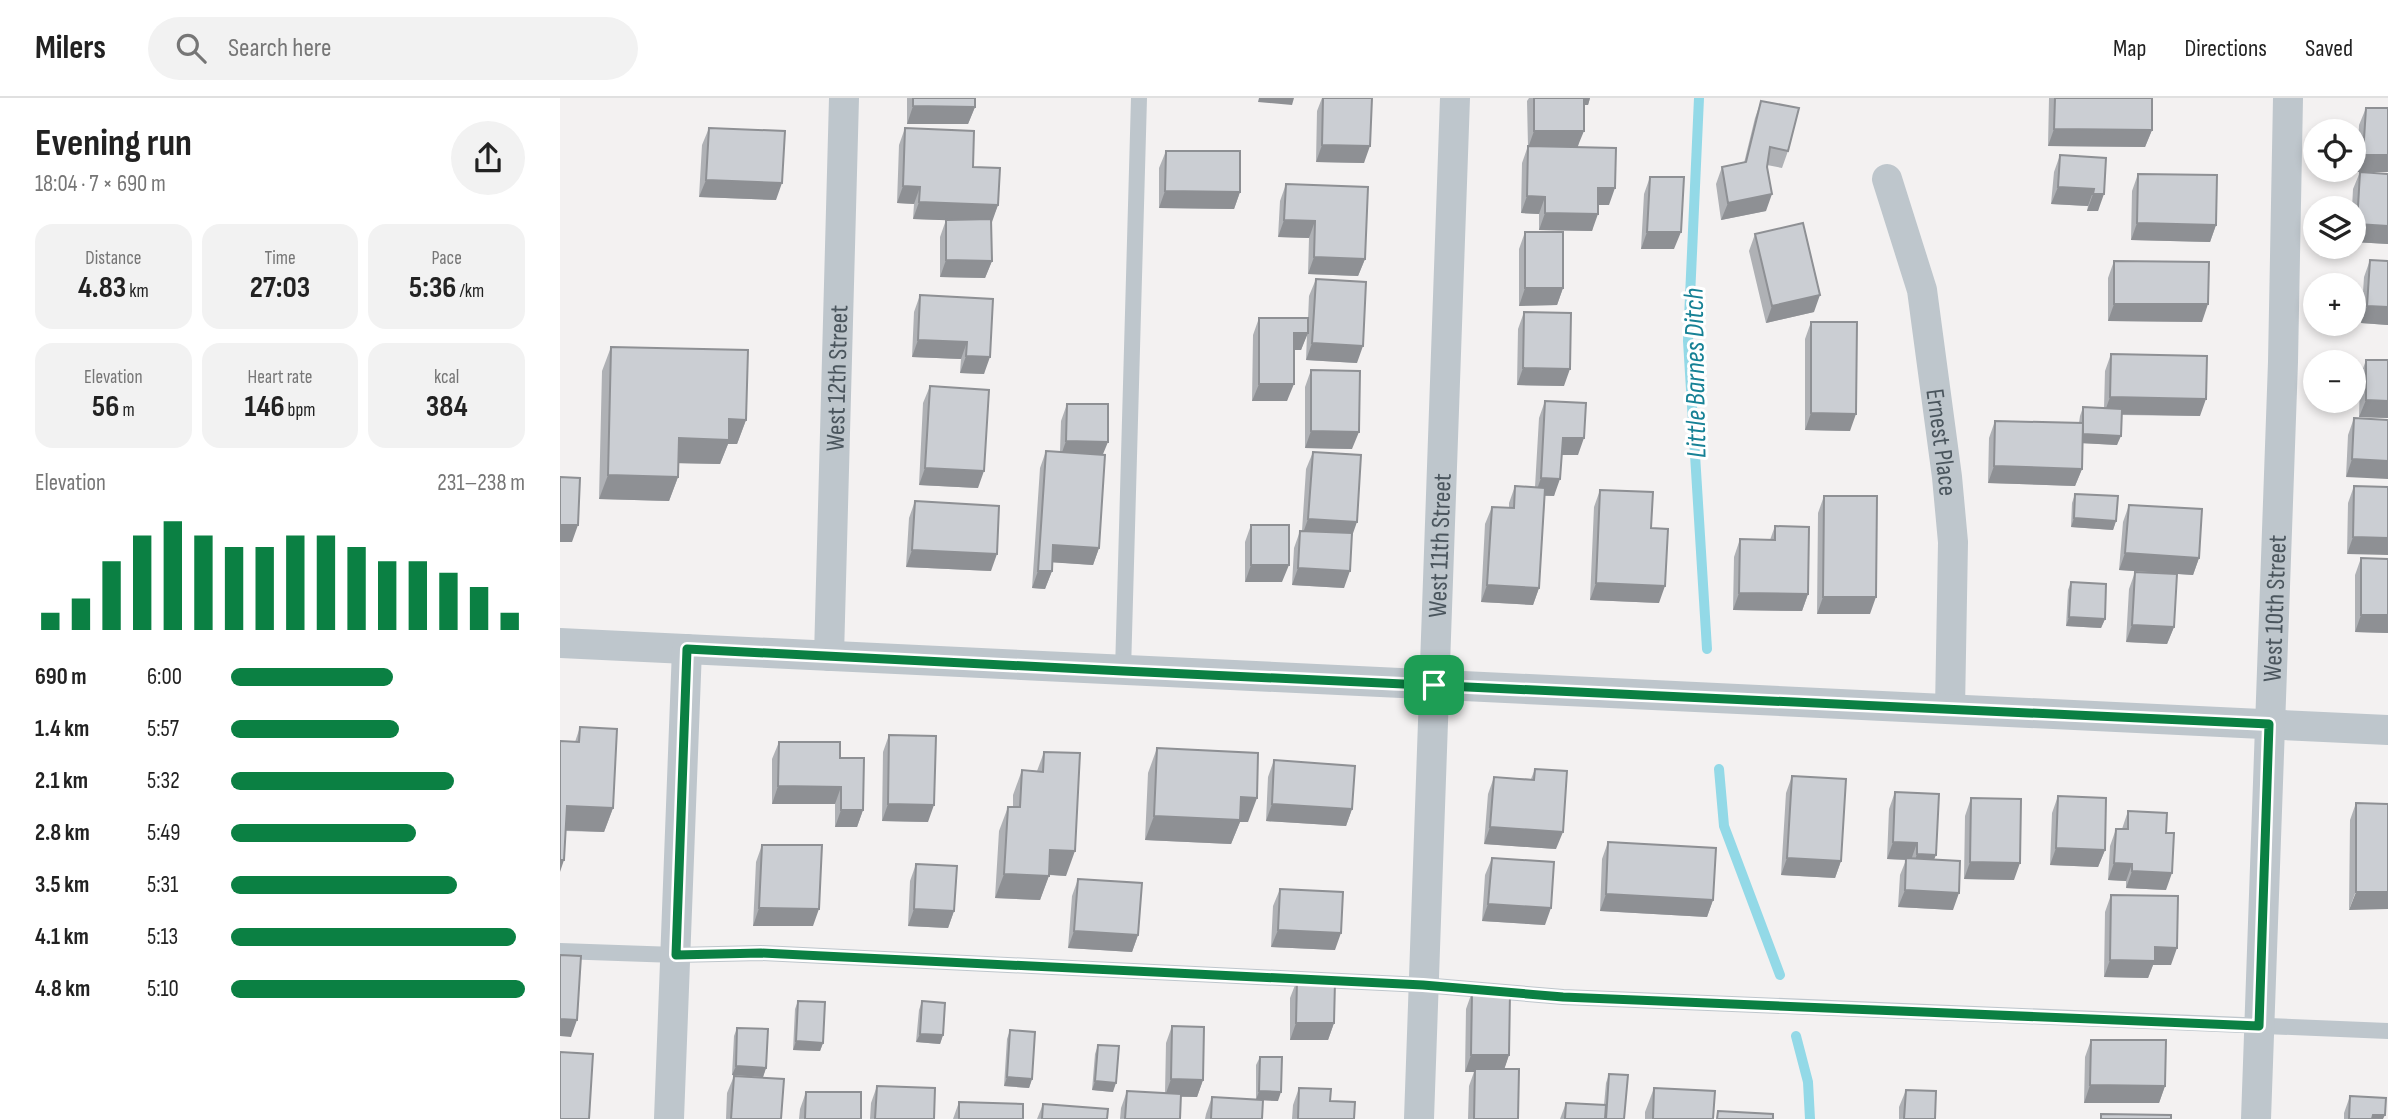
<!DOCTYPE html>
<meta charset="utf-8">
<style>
:root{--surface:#fff;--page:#f2f2f2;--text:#222;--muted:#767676;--line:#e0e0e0;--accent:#0b8043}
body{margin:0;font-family:"Sofia Sans Condensed",sans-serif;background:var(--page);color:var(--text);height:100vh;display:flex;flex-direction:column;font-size:26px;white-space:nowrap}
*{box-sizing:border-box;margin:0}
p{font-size:23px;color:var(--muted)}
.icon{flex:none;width:38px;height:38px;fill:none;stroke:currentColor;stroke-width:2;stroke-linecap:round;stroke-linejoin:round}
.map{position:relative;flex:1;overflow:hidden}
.panel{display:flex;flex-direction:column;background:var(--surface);width:560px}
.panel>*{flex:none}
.tools{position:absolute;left:1743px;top:21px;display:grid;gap:14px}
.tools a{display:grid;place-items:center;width:63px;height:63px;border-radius:50%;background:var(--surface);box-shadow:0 4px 10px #0003;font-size:35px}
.pin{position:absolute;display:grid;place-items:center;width:60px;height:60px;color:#fff;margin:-30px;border-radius:14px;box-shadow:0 4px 10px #0006}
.round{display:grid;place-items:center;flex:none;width:74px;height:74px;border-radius:37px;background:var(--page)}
.head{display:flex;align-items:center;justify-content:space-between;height:119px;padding:0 35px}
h1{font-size:38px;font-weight:700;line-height:52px}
.stats{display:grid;grid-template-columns:repeat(3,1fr);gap:10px;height:119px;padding:7px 35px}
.stats div{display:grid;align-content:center;border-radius:18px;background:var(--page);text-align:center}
.stats b{font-size:30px;font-weight:700}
.stats small{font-size:19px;font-weight:400}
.stats p{font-size:19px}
.chart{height:196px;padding:14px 35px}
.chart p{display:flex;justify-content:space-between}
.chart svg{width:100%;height:126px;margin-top:7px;stroke:var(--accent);stroke-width:6}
ul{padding:0 35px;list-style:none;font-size:23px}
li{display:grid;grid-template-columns:112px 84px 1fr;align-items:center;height:52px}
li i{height:18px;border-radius:9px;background:var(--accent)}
header{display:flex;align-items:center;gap:42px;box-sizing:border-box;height:98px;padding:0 35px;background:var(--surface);border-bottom:2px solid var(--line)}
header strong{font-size:33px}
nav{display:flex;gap:38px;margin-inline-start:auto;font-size:24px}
.search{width:490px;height:63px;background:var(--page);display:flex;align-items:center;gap:18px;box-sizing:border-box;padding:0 24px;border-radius:38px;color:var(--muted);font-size:26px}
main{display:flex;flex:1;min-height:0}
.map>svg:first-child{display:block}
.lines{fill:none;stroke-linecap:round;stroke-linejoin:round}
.stream{stroke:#93d9e7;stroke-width:10}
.lane{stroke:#bec6cc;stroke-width:16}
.street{stroke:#bec6cc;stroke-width:30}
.wall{fill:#afb1b5}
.shaded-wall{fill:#8e9094}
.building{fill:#cbced3;stroke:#8e9094;stroke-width:2}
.route-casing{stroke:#fff;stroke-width:14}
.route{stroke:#0b8043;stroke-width:9}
.labels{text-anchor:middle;stroke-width:6;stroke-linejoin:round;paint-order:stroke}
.street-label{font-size:26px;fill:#4a555d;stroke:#fff}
.water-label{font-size:28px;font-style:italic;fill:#168195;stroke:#fff}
</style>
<header>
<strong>Milers</strong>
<div class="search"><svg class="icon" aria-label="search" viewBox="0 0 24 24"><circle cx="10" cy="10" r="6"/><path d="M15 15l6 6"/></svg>Search here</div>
<nav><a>Map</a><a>Directions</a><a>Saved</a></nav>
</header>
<main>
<section class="panel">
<div class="head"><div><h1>Evening run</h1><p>18:04 · 7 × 690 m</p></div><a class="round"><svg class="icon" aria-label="share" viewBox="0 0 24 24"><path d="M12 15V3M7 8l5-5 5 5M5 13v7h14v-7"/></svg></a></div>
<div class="stats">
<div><p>Distance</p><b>4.83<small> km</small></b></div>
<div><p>Time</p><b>27:03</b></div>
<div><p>Pace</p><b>5:36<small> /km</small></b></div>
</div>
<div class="stats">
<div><p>Elevation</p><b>56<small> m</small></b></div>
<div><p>Heart rate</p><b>146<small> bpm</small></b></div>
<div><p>kcal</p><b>384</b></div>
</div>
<div class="chart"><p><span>Elevation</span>231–238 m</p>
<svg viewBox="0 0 160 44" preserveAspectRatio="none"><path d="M5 44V38M15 44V33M25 44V20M35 44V11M45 44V6M55 44V11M65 44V15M75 44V15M85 44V11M95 44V11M105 44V15M115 44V20M125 44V20M135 44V24M145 44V29M155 44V38"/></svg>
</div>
<ul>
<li><b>690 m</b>6:00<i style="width:55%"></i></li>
<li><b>1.4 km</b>5:57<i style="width:57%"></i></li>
<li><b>2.1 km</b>5:32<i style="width:76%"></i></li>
<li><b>2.8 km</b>5:49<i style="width:63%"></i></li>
<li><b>3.5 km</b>5:31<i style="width:77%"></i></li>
<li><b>4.1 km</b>5:13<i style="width:97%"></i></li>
<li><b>4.8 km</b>5:10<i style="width:100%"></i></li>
</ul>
</section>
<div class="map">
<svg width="1828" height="1021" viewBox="0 0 1828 1021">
<rect width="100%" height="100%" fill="#f3f1f1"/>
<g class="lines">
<path class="stream" d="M1139,0L1128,243L1147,551
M1159,671L1164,728L1220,877
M1236,938L1248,984L1250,1021"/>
<path class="lane" d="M563,573L579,0
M0,853L116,857L201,855L863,887L1003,899L1828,933"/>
<g class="street">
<path id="s1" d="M1327,81L1362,192L1387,379L1393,444L1390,611"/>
<path d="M0,545L1828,632"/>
<path id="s2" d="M269,558L284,0"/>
<path d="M109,1021L127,551"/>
<path id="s3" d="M859,1021L895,0"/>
<path id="s4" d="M1696,1021L1723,264L1728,0"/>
</g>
</g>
<path class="wall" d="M347,0H415V9L408,26H347Z
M762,0H812L804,65L756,64L757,13Z
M969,0H1030L1028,7H1024L1018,49L1049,107H1038L1032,133L979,132V116L961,115L962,65L968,48L967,3Z
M1489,0H1592V32L1585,49L1488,48Z
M1201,3L1228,53L1222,70L1207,67L1206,113L1161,122L1156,86L1162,69L1184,65L1195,20Z
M1806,10H1828L1797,74L1799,27Z
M149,30L216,102L139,99L142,47Z
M345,30L413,69L438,107L431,124L432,163L425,180L380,179V139L386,122L353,121L354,106L337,105L339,47Z
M606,53L680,94L674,111L599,110V70Z
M1500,57L1546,60L1538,113H1527L1528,108L1491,106L1494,74Z
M1800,74L1828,76V146L1794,144V110H1792L1793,91Z
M1578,76L1656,127L1650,144L1571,142L1572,93Z
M1090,79L1114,151H1081L1084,96Z
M726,86L805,161L798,178L748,176L749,140L718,139L720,103Z
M965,134L1003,190L997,207L959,208V151Z
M1195,136L1254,214L1206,225L1189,153Z
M1810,162L1828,163V227L1801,225L1804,179Z
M1554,163L1642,224L1548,223V180Z
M756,181L797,265L746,262L747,236L741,252H734L727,303H692L693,237L699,220L748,221L749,198Z
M360,197L433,201L424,276L400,275L401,261L352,259L354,214Z
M964,214L1004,288L957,287L958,231Z
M1251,224L1290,333L1245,332V241Z
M51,249L186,322L177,346H168L160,366L118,365V379L109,403L39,401L42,273Z
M1551,256L1640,318L1562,317L1557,347L1522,345V371L1515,388L1428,385L1429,340L1435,323L1519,325L1520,318L1523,309L1544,310L1545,273Z
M1806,262H1828V320L1799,319L1800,279Z
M751,272L792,351L745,350V289Z
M370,288L418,390L359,387L363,305Z
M985,303L1018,357H1002L994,398H985L979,490L973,507L921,504L925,426L932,409L949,410V405L955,388L975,389L979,320Z
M507,306L543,357L539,450L533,467L492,464V473L485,491L472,490L480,370L486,353L500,354L501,323Z
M1794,320L1828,322L1786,379L1788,337Z
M753,354L792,437L784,490L732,487L734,450L740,433H742L746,371Z
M1794,388L1828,389L1787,456L1788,405Z
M1040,392L1091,430L1099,505L1030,502L1034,409Z
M1515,396L1556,423L1553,432L1511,429L1512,405Z
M1264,398L1310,516H1257L1258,415Z
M355,403L431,473L346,469L349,420Z
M1569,407L1639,460L1633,477L1559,472L1563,424Z
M691,427L722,484H685V444Z
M1215,428L1248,496L1242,513L1173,512L1174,459L1180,441L1210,442Z
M1801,460L1828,461V535L1795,534V477Z
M1575,474L1614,529L1607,546L1566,544L1569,491Z
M1511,484L1545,521L1541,530L1506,528L1508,492Z
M20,629L53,710L44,734L6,733L15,644Z
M329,637L368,724L322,723L323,654Z
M219,644L280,660L303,712L297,729H275V706H212V661Z
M597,650L688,724H680L671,746L585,742L588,675Z
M484,654L506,778L489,777L480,802L435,800L439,733L448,709H453V697L462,672L477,673Z
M714,662L792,711L786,728L706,723L708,679Z
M975,671L996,751L924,746L928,696L934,679L971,681Z
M1232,678L1281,763L1275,780L1221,777L1226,695Z
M1335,694L1374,761L1393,812L1338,809L1340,777L1346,762L1327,761L1329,711Z
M1498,698L1545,752L1538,769L1490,767L1492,715Z
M1411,700L1454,782L1404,781L1405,718Z
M1796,705L1828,706L1789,812L1790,722Z
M1568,713L1606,792L1566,790V783L1548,782L1550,748L1556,731H1562Z
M1048,744L1153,802L1147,819L1040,813L1042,761Z
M202,747L253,828H193L196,764Z
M932,760L985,827L922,823L925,777Z
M356,766L394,813L388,830L348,828L350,783Z
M518,781L578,837L572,854L508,850L512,798Z
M720,791L775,852L711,849L713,808Z
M1551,797L1611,867H1593L1588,880L1544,879L1545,814Z
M737,882L774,925L768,942H730V900Z
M912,894L949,957L944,971L958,1021H908L909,988L914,974H905L906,911Z
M238,903L263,945L260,953L233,952L235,911Z
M362,903L383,937L380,946L356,944L359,912Z
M612,928L643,982L637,999H621L620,1021H560L561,1010L567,993L605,995L606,945Z
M177,930L206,970L203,979L172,977L174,938Z
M450,932L472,981L469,990L444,988L447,941Z
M1531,942L1605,988L1599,1005H1524L1525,959Z
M538,947L553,994L532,992L535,956Z
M700,959L718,1003L703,1002L702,1021H645L646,1016L652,999L696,1002V967Z
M1049,976L1064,1021H1000L1006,1005L1044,1007L1046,985Z
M174,978L221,1021H166L167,995Z
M317,988L374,1021H310L311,1005Z
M739,990L770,1003L794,1021H732L733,1007Z
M1094,990L1153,1021H1085V1014Z
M1346,992L1375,1021H1339V1009Z
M246,994L301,1021H239L240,1011Z
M1790,998L1823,1021H1784V1015Z
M399,1004L463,1021H393Z
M483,1006L547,1021H477Z"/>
<path class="shaded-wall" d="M699,0H734L732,7L698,4Z
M1020,0H1030L1028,7H1018Z
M353,8L415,9L408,26H347Z
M1494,31L1592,32L1585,49L1488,48Z
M974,33H1024L1017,50H968Z
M762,47L810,48L804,65L756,64Z
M1803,57H1828V74H1797Z
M146,82L222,85L216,102L139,99Z
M343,88L360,89L354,106L337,105Z
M1498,89L1534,91L1528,108L1491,106Z
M1038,90H1055L1049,107H1032Z
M605,93L680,94L674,111L599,110Z
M1212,96L1206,113L1161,122L1168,105Z
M1533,96H1544L1538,113H1527Z
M967,98L985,99L979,116L961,115Z
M359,104L438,107L432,124L353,121Z
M985,115L1038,116L1032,133L979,132Z
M724,122L755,123L749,140L718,139Z
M1577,125L1656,127L1650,144L1571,142Z
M1797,126L1828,128V146L1794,144V134Z
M1087,134H1121L1114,151H1081Z
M754,159L805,161L798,178L748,176Z
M386,162L432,163L425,180L380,179Z
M965,190H1003L997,207L959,208Z
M1260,197L1254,214L1206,225L1212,208Z
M1554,206H1648L1642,224L1548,223Z
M1807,208L1828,209V227L1801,225Z
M734,235H748L741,252H728Z
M358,242L407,244L401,261L352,259Z
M752,245L803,248L797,265L746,262Z
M406,258L430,259L424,276L400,275Z
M963,270L1010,271L1004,288L957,287Z
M699,286H734L727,303H692Z
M1550,299L1646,301L1640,318L1544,316Z
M1806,302L1828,303V320L1799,319Z
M1251,315L1296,316L1290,333L1245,332Z
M169,321L186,322L177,346H168L160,366L110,365L119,340Z
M751,333L799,334L792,351L745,350Z
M1522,336L1561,338L1557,347L1519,345Z
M1003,340H1024L1018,357H997Z
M506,343L548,344L541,361L500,360Z
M1792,361L1828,363V381L1786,379Z
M1434,368L1522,371L1515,388L1428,385Z
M365,370L424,373L418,390L359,387Z
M48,377L118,379L109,403L39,401Z
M981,380L1000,381L994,398L975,397Z
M1514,420L1556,423L1553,432L1511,429Z
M748,421L797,424L791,441L742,438Z
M0,427H18L12,444H0Z
M1793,439L1828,440V457L1787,456Z
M493,447L539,450L533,467L487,464Z
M352,452L437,456L431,473L346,469Z
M1565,455L1639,460L1633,477L1559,472Z
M691,467H729L722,484H685Z
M738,470L790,473L784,490L732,487Z
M478,473H492L485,491L472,490Z
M1036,485L1105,488L1099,505L1030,502Z
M927,487L979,490L973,507L921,504Z
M1179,495L1248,496L1242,513L1173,512Z
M1263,499H1316L1310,516H1257Z
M1801,517H1828V535L1795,534Z
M1509,519L1545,521L1541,530L1506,528Z
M1572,527L1614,529L1607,546L1566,544Z
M218,688L281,689L275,706H212Z
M681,699L697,700L688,724H680L671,746L585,742L594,718Z
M328,706L374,707L368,724L322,723Z
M712,706L792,711L786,728L706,723Z
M7,708L53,710L44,734L0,732Z
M281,712H303L297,729H275Z
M930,729L1003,734L996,751L924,746Z
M1333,744L1357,745L1351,762L1327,761Z
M1496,750L1545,752L1538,769L1490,767Z
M490,752L515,753L506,778L481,776Z
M1357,756L1376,757L1369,774L1351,773Z
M1227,760L1281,763L1275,780L1221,777Z
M0,762H4L0,774Z
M1410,764L1460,765L1454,782L1404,781Z
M1554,765L1572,766L1566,783L1548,782Z
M1572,773L1612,775L1606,792L1566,790Z
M444,776L489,778L480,802L435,800Z
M1345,792L1399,795L1393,812L1338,809Z
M1796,794H1828V811L1789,812Z
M1046,796L1153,802L1147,819L1040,813Z
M928,806L991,810L985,827L922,823Z
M199,810L259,811L253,828H193Z
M354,811L394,813L388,830L348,828Z
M718,832L781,835L775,852L711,849Z
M514,833L578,837L572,854L508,850Z
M1595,849L1617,850L1611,867H1593L1588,880L1544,879L1550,862Z
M0,921L17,922L11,939L0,938Z
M736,925H774L768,942H730Z
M360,936L383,937L380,946L356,944Z
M236,943L263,945L260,953L233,952Z
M911,957H949L943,975L915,971L914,974H905Z
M176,968L206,970L203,979L172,977Z
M447,979L472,981L469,990L444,988Z
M611,981L643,982L637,999L605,998Z
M535,983L556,985L553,994L532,992Z
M1530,987L1605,988L1599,1005H1524Z
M699,993L721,994L718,1003L696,1002Z
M1813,1017H1825L1823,1021H1811Z"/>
<path class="building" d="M353,0H415V9L353,8Z
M763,0H812L810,48L762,47Z
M974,0H1024V33H974Z
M1495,0H1592V32L1494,31Z
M1201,3L1239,10L1228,53L1210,49L1207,69L1212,96L1168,105L1162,69L1186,64Z
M1806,10H1828V57H1803Z
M149,30L225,33L222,85L146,82Z
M345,30L414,33L413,69L440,70L438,107L359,104L360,89L343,88Z
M968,48L1056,50L1055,90H1038V116L985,115V99L967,98Z
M606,53H680V94L605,93Z
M1500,57L1546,60L1544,96H1533L1534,91L1498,89Z
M1800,74L1828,76V128L1797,126Z
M1578,76L1657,77L1656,127L1577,125Z
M1090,79H1124L1121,134H1087Z
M726,86L808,89L805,161L754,159L755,123L724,122Z
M431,121L432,163L386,162V122Z
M1243,125L1260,197L1212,208L1195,136Z
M965,134H1003V190H965Z
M1810,162L1828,163V209L1807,208Z
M1554,163L1649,164L1648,206H1554Z
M756,181L806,184L803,248L752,245Z
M360,197L433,201L430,259L406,258L407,244L358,242Z
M964,214L1011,215L1010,271L963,270Z
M699,220H748V235H734V286H699Z
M1251,224H1297L1296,316L1251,315Z
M51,249L188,252L186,322L169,321V342L119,340L118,379L48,377Z
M1551,256L1647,258L1646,301L1550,299Z
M1806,262H1828V303L1806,302Z
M751,272L800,273L799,334L751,333Z
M370,288L429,292L424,373L365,370Z
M985,303L1026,305L1024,340H1003L1000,381L981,380Z
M507,306H548V344L506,343Z
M1523,309L1562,311L1561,338L1523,336Z
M1794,320L1828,322V363L1792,361Z
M1435,323L1523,325L1522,371L1434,368Z
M486,353L545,357L539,450L493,447L492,473H478Z
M753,354L801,357L797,424L748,421Z
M0,379L20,380L18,427H0Z
M955,388L985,390L979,490L927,487L932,409L954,410Z
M1794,388L1828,389V440L1793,439Z
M1040,392L1093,394L1091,430L1108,431L1105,488L1036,485Z
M1515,396L1558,398L1556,423L1514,420Z
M1264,398H1317L1316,499H1263Z
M355,403L439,408L437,456L352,452Z
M1569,407L1642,411L1639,460L1565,455Z
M691,427H729V467H691Z
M1215,428L1249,429L1248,496L1179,495L1180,441L1215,442Z
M740,433L792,435L790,473L738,470Z
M1801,460L1828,461V517H1801Z
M1575,474L1617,476L1614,529L1572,527Z
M1511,484L1546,486L1545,521L1509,519Z
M20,629L57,631L53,710L7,708L4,762H0V643L19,644Z
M329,637L376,638L374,707L328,706Z
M219,644H280V660H304L303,712H281V689L218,688Z
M597,650L698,655L697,700L681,699L680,722L594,718Z
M484,654L520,655L515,753L490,752L489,778L444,776L448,709H460L462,672L483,674Z
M714,662L795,668L792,711L712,706Z
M975,671L1007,673L1003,734L930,729L934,679L974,682Z
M1232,678L1286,681L1281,763L1227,760Z
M1335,694L1379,696L1376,757L1357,756V745L1333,744Z
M1498,698L1546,700L1545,752L1496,750Z
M1411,700L1461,701L1460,765L1410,764Z
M1796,705L1828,706V794H1796Z
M1568,713L1607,715L1606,735H1614L1612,775L1572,773V766L1554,765L1556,731H1568Z
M1048,744L1156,750L1153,802L1046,796Z
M202,747H262L259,811L199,810Z
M932,760L994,764L991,810L928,806Z
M1346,760L1400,763L1399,795L1345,792Z
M356,766L397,768L394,813L354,811Z
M518,781L582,785L578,837L514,833Z
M720,791L783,794L781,835L718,832Z
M1551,797L1618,798L1617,850L1595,849V863L1550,862Z
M0,857L21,858L17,922L0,921Z
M737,882L775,883L774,925H736Z
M912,894L950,895L949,957H911Z
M238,903L265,904L263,945L236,943Z
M362,903L385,905L383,937L360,936Z
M612,928L644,929L643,982L611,981Z
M177,930L208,931L206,970L176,968Z
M450,932L475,934L472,981L447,979Z
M1531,942H1606L1605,988L1530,987Z
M538,947L559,948L556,985L535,983Z
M0,954L33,956L29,1021H0Z
M700,959H722L721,994L699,993Z
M915,971H959L958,1021H914Z
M1049,976L1068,977L1064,1021H1046Z
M174,978L224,981L221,1021H171Z
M317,988L375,990L374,1021H315Z
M739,990L771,991L770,1003L795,1004L794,1021H738Z
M1094,990L1155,993L1153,1021H1093Z
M1346,992L1376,993L1375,1021H1344Z
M567,993L621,996L620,1021H565Z
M246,994H301V1021H245Z
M1790,998L1826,1000L1825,1017H1813L1812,1021H1789Z
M652,999L703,1002L702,1021H651Z
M399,1004L463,1006V1021H399Z
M1006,1005L1046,1007L1045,1021H1005Z
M483,1006L548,1011L547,1021H482Z
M1158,1013L1213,1016V1021H1157Z
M1541,1016L1611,1017V1021H1541Z"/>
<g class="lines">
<defs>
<path id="route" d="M127,551L563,573L1709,626L1699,928L1003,899L863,887L201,855L116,857Z"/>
</defs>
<use href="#route" class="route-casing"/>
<use href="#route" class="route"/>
</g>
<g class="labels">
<g class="street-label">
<text dy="9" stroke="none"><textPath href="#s2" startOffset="278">West 12th Street</textPath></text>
<text dy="9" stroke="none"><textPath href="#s1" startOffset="270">Ernest Place</textPath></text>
<text dy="9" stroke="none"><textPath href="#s3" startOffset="574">West 11th Street</textPath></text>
<text dy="9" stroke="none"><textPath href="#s4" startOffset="511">West 10th Street</textPath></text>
</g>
<g class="water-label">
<text transform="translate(1134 275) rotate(-91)" y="10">Little Barnes Ditch</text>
</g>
</g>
</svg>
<div class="tools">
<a><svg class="icon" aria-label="locate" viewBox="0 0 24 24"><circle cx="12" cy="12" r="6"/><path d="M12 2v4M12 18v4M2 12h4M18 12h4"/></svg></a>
<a><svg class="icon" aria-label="layers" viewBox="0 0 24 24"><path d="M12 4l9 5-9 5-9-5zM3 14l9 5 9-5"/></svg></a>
<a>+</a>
<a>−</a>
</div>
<div class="pin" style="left:874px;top:587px;background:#1e9e55"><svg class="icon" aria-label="arrive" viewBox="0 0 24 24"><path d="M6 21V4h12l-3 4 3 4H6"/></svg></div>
</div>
</main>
